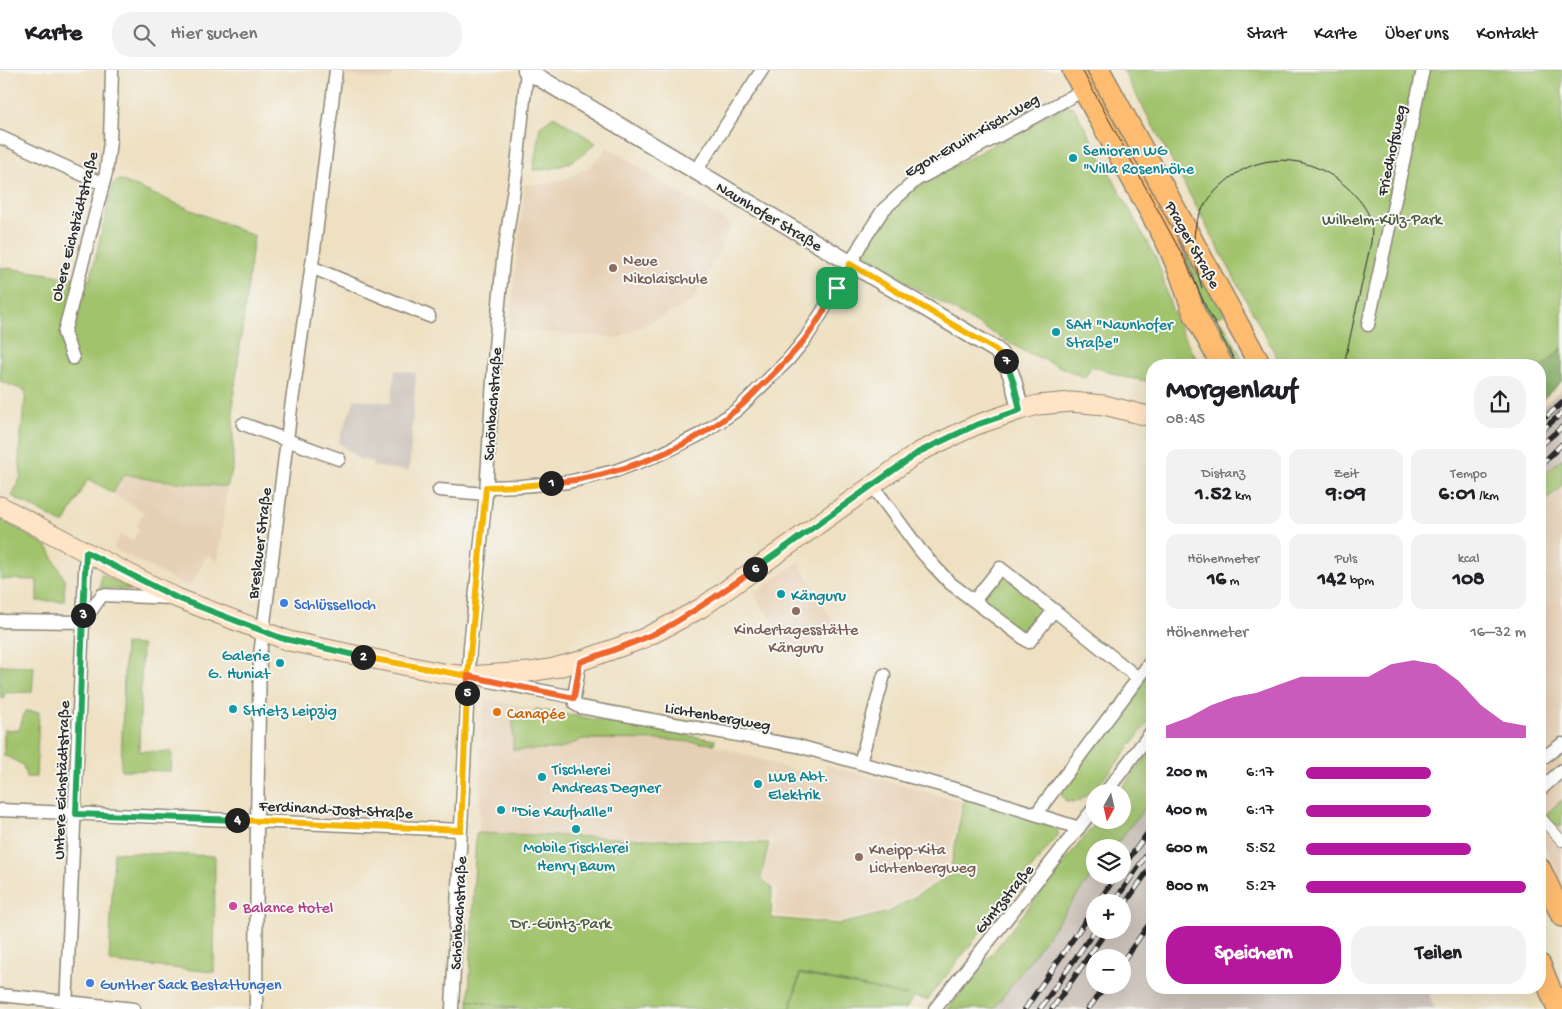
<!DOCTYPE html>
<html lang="de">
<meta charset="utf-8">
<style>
:root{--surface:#fff;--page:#f2f2f2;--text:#202124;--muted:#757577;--line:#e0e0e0;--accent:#b5179e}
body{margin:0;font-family:"Gochi Hand",sans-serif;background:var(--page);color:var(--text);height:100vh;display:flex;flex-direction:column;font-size:19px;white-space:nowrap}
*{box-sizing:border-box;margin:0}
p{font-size:16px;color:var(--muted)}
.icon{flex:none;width:28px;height:28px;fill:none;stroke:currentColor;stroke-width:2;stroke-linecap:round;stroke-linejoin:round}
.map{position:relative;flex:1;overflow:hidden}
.panel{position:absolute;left:1146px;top:289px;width:400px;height:635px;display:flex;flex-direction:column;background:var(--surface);border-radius:20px;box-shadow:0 5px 20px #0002}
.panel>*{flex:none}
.needle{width:32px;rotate:188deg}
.buttons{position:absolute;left:1086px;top:714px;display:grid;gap:10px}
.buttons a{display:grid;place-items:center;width:45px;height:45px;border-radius:50%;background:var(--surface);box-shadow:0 5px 20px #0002;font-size:25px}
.pin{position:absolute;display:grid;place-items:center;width:42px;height:42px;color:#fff;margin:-21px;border-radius:10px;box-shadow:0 2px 8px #0006}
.km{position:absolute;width:25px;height:25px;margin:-12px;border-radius:50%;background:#222;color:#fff;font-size:14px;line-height:25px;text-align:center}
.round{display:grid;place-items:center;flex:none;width:52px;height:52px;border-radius:20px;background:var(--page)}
.headline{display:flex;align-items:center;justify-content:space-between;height:85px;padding:0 20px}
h1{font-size:28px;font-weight:700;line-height:38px}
.figures{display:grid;grid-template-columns:repeat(3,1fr);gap:8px;height:85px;padding:5px 20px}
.figures div{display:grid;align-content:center;border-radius:12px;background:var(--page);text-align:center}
.figures b{font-size:21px;font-weight:700}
.figures small{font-size:14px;font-weight:400}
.figures p{font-size:14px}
.chart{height:140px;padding:10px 20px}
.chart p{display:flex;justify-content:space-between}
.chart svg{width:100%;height:90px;margin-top:5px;fill:var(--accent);opacity:.7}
.cta{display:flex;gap:10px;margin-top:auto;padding:10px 20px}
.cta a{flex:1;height:58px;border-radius:20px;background:var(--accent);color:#fff;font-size:20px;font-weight:700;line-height:58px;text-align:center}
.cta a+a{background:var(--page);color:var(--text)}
ul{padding:0 20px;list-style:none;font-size:16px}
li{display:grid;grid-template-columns:80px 60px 1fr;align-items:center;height:38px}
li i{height:12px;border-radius:6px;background:var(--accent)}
header{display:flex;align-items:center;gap:30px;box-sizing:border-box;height:70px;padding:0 25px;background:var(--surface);border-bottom:1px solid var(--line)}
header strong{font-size:24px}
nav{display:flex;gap:28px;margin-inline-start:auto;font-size:18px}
.search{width:350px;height:45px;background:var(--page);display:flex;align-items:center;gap:12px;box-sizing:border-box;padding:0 18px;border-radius:20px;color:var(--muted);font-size:19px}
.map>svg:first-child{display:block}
.built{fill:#e6d0b5}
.industrial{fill:#ccc2b9;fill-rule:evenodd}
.green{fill:#a0c36c;stroke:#66774c}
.forest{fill:#80a960;stroke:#566a46}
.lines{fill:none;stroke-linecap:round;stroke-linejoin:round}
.pedestrian-casing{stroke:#8c8676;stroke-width:12}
.minor-casing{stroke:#8c8676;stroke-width:15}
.tertiary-casing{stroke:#8c8676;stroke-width:19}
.secondary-casing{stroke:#8c8676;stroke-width:21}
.primary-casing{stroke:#8c8676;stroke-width:24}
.pedestrian{stroke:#fff;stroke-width:10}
.minor{stroke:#fff;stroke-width:12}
.tertiary{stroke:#fff;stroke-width:16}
.secondary{stroke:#ffe4c6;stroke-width:19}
.primary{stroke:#febc70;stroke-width:21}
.tram{stroke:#2b2b2b;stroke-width:1}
.rail-casing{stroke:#2b2b2b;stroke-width:5.5}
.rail{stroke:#f6f6f2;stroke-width:4;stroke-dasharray:11;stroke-linecap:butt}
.split-1-casing{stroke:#fff;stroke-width:10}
.split-2-casing{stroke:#fff;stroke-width:10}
.split-3-casing{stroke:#fff;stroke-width:10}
.split-4-casing{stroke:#fff;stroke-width:10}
.split-5-casing{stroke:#fff;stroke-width:10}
.split-6-casing{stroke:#fff;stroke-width:10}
.split-7-casing{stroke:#fff;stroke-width:10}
.split-8-casing{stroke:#fff;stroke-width:10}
.split-1{stroke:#f0652b;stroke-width:6}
.split-2{stroke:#f5b400;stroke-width:6}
.split-3{stroke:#22a559;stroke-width:6}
.split-4{stroke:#22a559;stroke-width:6}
.split-5{stroke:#f5b400;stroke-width:6}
.split-6{stroke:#f0652b;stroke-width:6}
.split-7{stroke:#22a559;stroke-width:6}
.split-8{stroke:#f5b400;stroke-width:6}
.culture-dot{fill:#0f9aa8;stroke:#f6f6f2;stroke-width:2}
.education-dot{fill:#8d6e63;stroke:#f6f6f2;stroke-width:2}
.shop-dot{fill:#3f7fe0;stroke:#f6f6f2;stroke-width:2}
.food-dot{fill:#e8710a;stroke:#f6f6f2;stroke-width:2}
.hotel-dot{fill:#d1479c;stroke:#f6f6f2;stroke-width:2}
.labels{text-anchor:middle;stroke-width:4;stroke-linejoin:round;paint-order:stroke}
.street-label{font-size:16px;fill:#2b2b2b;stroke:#f6f6f2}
.culture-label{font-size:16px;fill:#0d838f;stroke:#f6f6f2;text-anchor:start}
.park-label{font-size:16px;fill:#4e593e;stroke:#f6f6f2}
.education-label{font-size:16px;fill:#785e54;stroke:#f6f6f2;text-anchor:start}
.shop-label{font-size:16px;fill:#366cbe;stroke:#f6f6f2;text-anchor:start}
.food-label{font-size:16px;fill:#c56008;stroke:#f6f6f2;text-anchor:start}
.hotel-label{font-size:16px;fill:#b23c85;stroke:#f6f6f2;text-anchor:start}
</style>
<header>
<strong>Karte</strong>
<div class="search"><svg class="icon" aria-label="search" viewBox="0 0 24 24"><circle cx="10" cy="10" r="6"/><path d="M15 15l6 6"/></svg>Hier suchen</div>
<nav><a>Start</a><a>Karte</a><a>Über uns</a><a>Kontakt</a></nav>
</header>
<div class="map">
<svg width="1562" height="939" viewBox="0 0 1562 939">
<rect width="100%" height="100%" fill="#f6f6f2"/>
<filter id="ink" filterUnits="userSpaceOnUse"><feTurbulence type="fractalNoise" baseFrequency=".02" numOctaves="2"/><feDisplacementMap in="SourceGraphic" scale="10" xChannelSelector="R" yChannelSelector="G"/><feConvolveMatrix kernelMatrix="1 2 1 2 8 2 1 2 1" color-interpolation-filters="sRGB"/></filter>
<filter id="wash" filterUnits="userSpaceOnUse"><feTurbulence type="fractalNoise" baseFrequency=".0096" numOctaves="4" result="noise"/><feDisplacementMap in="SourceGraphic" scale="20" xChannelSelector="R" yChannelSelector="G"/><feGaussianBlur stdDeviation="1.12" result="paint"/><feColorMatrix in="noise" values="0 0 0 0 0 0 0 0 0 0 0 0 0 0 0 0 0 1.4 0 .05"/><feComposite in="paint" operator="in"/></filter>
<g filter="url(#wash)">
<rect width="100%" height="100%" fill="#eee0c1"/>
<path class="built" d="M349,0H396L390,10L348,5Z
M607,77L732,156L692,232L618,268L509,259L525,114H547L559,111L573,105L589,97L600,87Z
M1562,391V819L1557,800L1540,767V411Z
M124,405L148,410L227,418L218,491L207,485L190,518L113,478L120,465L133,471L139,459L136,457L144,442L113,424Z
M799,492L837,559L798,585L753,524Z
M486,629L711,674L821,709L826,695L961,731L945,804L887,840L840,851L775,845L777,818L765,810L764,805L773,770L479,763L482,647Z"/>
<path class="industrial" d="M395,300L416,303L409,401L372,396V391L360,390L338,372L355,329L391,333Z
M1562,319V391L1540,411V339Z
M1152,729V918H1426L1435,939H994L1095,801V805H1122V778L1114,777ZM1095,832H1122V860H1095ZM1095,888H1122V915H1095Z"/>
<path class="green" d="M1080,0H1092L1225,243L1206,253Z
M1123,0H1562V311L1540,331V295H1281Z
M1066,35L1074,38L1157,190C1163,206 1166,223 1172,239C1179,259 1190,277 1200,295H1152V312L1123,307L1091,296L1085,308L1022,280L865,188L863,180L889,141L905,123Z
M554,46L596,73C578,90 559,101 533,100L540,56Z
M120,110L254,166L233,331V397L227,417L148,409L124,404L113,423L88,409L64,454L12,426L21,406L19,381L26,321L0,311V197L90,210L113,114Z
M1223,253L1246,295H1235L1215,257Z
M1562,388V416L1540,436V409Z
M0,449L47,476L65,511L64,531H37V510L0,509Z
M1000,503L1049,541L1029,568L980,530Z
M101,504L133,520L100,518Z
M125,574L142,575L139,681L172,682L171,701L121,700Z
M0,595L34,596L32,622L4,623V628H0Z
M1152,600V647L1114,697L1098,715L1081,730L1075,732L1066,731L1061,724L1060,720Z
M536,639L715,670L714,674L668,670L583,669L560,679L513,680V648L533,652Z
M25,641L39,642L36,707H26L23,695L4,685V660H19Z
M1152,679V729L1114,777L1095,778V801L994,939H948L1098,750H1122V722H1119Z
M964,729L1055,757L1058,761V765L927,930L913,927L906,939H791L800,904L908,926L800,903L790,939H522L469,930L476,763L769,773L761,808L772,818L771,848L840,854L889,842L949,806Z
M1562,730V756L1556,757L1546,744Z
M114,782L215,786L214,902L109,892Z
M469,930L517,939H469Z"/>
<path class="forest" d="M1562,278V311L1540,331V299Z"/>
</g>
<g filter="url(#ink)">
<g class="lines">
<defs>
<path id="pedestrian" d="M1540,747L1562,771"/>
<path id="minor" d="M0,67L103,114
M696,101L762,0
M311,197L429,246
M1368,255L1423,0
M73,288L64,263L106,103L110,71L112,0
M243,354L339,389
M872,415L920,480L934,496L950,513L1029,572L1054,540L1138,608
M486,417L521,416L568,412L615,401L663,383L701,364L737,340L788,290L806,268L837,218L861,174L883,140L916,110L1084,20
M439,420L486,424
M974,531L1000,498L1054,540
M0,551L83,552L102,525L172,528
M580,591L574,627L575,634L580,637L798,676L962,721L1079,758
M485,610L574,627
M1540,690L1562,674
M860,693L884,605
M1540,720L1562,700
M1106,722L1152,661
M0,740L461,760
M1036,744L1152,590
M0,925L134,939
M66,939L86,482
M256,939L257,751L260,585L291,338L314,180L336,0
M452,939L470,577L486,424L495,277L503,190L516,105L527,1
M935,939L1095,737"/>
<path id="tertiary" d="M526,0L996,280C1012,296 1015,318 1020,340"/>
<path id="secondary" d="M0,436L86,482L177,528L281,568L289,571L374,589L442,603L467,606L530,602L554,598L580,591L642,569L662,559L701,538L919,382L976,355L1020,340L1038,335L1071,332L1104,335L1152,347"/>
<path id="primary" d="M1073,0L1168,174L1181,205L1194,243L1222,295
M1099,0L1260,295
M1540,799L1562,846
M1540,895L1558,939"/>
</defs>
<use href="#pedestrian" class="pedestrian-casing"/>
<use href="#minor" class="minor-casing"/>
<use href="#tertiary" class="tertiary-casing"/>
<use href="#secondary" class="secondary-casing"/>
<use href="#primary" class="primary-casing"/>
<use href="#pedestrian" class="pedestrian"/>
<use href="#minor" class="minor"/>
<use href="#tertiary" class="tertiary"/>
<use href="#secondary" class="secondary"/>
<use href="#primary" class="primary"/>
<path class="tram" d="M1082,0L1185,190L1206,237L1237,295
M1202,218C1196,198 1191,175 1196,154C1200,139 1212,123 1224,113C1264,77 1318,86 1354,124C1368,140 1374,150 1371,172L1344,295"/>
<defs>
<path id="rail" d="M1547,346L1562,333
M1540,362L1562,343
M1540,376L1562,357
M1540,396L1562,374
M1122,798L1152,757
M1098,832L1117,805
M1114,832L1152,777
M1122,838L1152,795
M1122,892L1152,850
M1025,939L1095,837
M1040,939L1095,860
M1052,939L1107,860
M1088,939L1106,915"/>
</defs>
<use href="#rail" class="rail-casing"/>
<use href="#rail" class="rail"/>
</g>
</g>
<g class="lines" filter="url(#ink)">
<defs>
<path id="split-1" d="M551,413C616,407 685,381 736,340C745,333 753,324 761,316C776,301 792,286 805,269C817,254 827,235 837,218"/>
<path id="split-2" d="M363,587L468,606L486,417L522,416L551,413"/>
<path id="split-3" d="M83,545L86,482L177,528L281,568L363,587"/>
<path id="split-4" d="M83,545L76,744L237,750"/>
<path id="split-5" d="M237,750L461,760L467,623"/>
<path id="split-6" d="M467,623L468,606L574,628L580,592C608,582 636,573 662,560C695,542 725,520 755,499"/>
<path id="split-7" d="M755,499L919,382L976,355L1020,340L1014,314L1006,291"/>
<path id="split-8" d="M837,218L850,194L996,280L1006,291"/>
</defs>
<use href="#split-1" class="split-1-casing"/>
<use href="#split-2" class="split-2-casing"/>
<use href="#split-3" class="split-3-casing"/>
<use href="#split-4" class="split-4-casing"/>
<use href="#split-5" class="split-5-casing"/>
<use href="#split-6" class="split-6-casing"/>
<use href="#split-7" class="split-7-casing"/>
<use href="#split-8" class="split-8-casing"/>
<use href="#split-1" class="split-1"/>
<use href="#split-2" class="split-2"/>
<use href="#split-3" class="split-3"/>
<use href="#split-4" class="split-4"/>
<use href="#split-5" class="split-5"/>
<use href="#split-6" class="split-6"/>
<use href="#split-7" class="split-7"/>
<use href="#split-8" class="split-8"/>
</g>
<g class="culture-dot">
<circle cx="1073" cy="88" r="5"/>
<circle cx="1056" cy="262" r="5"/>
<circle cx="781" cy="524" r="5"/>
<circle cx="280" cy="593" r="5"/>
<circle cx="233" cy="639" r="5"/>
<circle cx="542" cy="707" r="5"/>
<circle cx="758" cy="714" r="5"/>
<circle cx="501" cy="740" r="5"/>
<circle cx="576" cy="759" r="5"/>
</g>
<g class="education-dot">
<circle cx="613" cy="198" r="5"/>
<circle cx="796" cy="541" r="5"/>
<circle cx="859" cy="787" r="5"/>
</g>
<g class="shop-dot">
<circle cx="284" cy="533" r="5"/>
<circle cx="90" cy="913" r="5"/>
</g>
<circle class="food-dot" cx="497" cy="642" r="5"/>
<circle class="hotel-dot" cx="233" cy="836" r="5"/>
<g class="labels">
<g class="street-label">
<text transform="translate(971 64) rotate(-30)" y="6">Egon-Erwin-Kisch-Weg</text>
<text transform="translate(1390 80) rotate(-78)" y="6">Friedhofsweg</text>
<text transform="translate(770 145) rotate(31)" y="6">Naunhofer Straße</text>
<text transform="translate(73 156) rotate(-76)" y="6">Obere Eichstädtstraße</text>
<text transform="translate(1194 174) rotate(61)" y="6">Prager Straße</text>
<text transform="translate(491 334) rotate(-86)" y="6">Schönbachstraße</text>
<text transform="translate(258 473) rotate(-83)" y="6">Breslauer Straße</text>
<text transform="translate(718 645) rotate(10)" y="6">Lichtenbergweg</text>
<text transform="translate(60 710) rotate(-88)" y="6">Untere Eichstädtstraße</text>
<text transform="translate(336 738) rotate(3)" y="6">Ferdinand-Jost-Straße</text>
<text transform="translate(1003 828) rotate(-51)" y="6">Güntzstraße</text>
<text transform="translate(457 843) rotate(-87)" y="6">Schönbachstraße</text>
</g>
<g class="culture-label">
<text x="1083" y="85">Senioren WG<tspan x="1083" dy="18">"Villa Rosenhöhe</tspan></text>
<text x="1066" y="259">SAH "Naunhofer<tspan x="1066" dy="18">Straße"</tspan></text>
<text x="791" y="530">Känguru</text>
<text x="270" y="590" text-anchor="end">Galerie<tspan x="270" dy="18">G. Huniat</tspan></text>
<text x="243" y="645">Strietz Leipzig</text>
<text x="552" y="704">Tischlerei<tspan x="552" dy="18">Andreas Degner</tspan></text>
<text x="768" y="711">LWB Abt.<tspan x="768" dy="18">Elektrik</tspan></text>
<text x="511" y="746">"Die Kaufhalle"</text>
<text x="576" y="782" text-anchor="middle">Mobile Tischlerei<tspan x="576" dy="18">Henry Baum</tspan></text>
</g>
<g class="park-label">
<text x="1382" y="154">Wilhelm-Külz-Park</text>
<text x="561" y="858">Dr.-Güntz-Park</text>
</g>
<g class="education-label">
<text x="623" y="195">Neue<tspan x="623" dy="18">Nikolaischule</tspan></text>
<text x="796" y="564" text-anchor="middle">Kindertagesstätte<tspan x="796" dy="18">Känguru</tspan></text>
<text x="869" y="784">Kneipp-Kita<tspan x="869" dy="18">Lichtenbergweg</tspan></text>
</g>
<g class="shop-label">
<text x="294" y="539">Schlüsselloch</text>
<text x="100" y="919">Gunther Sack Bestattungen</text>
</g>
<g class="food-label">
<text x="507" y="648">Canapée</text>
</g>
<g class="hotel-label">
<text x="243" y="842">Balance Hotel</text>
</g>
</g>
</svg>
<div class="buttons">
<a><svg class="needle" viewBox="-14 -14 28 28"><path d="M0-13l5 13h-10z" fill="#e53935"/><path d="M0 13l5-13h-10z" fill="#757577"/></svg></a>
<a><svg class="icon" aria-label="layers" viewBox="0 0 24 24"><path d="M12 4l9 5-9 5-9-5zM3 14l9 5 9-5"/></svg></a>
<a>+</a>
<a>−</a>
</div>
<div class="pin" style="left:837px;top:218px;background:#1e9e55"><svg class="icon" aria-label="arrive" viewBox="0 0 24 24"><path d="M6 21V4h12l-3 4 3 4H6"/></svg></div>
<b class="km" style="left:551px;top:413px">1</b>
<b class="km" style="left:363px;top:587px">2</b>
<b class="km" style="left:83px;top:545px">3</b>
<b class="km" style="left:237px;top:750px">4</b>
<b class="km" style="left:467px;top:623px">5</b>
<b class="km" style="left:755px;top:499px">6</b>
<b class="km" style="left:1006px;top:291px">7</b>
<section class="panel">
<div class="headline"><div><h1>Morgenlauf</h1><p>08:45</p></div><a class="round"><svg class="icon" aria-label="share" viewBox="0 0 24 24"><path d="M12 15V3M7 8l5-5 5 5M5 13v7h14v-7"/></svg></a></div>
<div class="figures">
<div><p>Distanz</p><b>1.52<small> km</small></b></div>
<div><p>Zeit</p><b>9:09</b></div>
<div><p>Tempo</p><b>6:01<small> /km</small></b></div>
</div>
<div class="figures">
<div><p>Höhenmeter</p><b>16<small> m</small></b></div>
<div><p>Puls</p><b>142<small> bpm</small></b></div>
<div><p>kcal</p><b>108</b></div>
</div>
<div class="chart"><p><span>Höhenmeter</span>16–32 m</p>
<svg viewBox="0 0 160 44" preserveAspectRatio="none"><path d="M0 44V38L10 34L20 28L30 24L40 22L50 18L60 14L70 14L80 14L90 14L100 8L110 6L120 8L130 16L140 28L150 36L160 38V44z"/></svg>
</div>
<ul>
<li><b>200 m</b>6:17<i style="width:57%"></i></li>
<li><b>400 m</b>6:17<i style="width:57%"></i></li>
<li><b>600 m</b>5:52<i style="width:75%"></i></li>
<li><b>800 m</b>5:27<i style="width:100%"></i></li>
</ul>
<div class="cta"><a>Speichern</a><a>Teilen</a></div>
</section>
</div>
